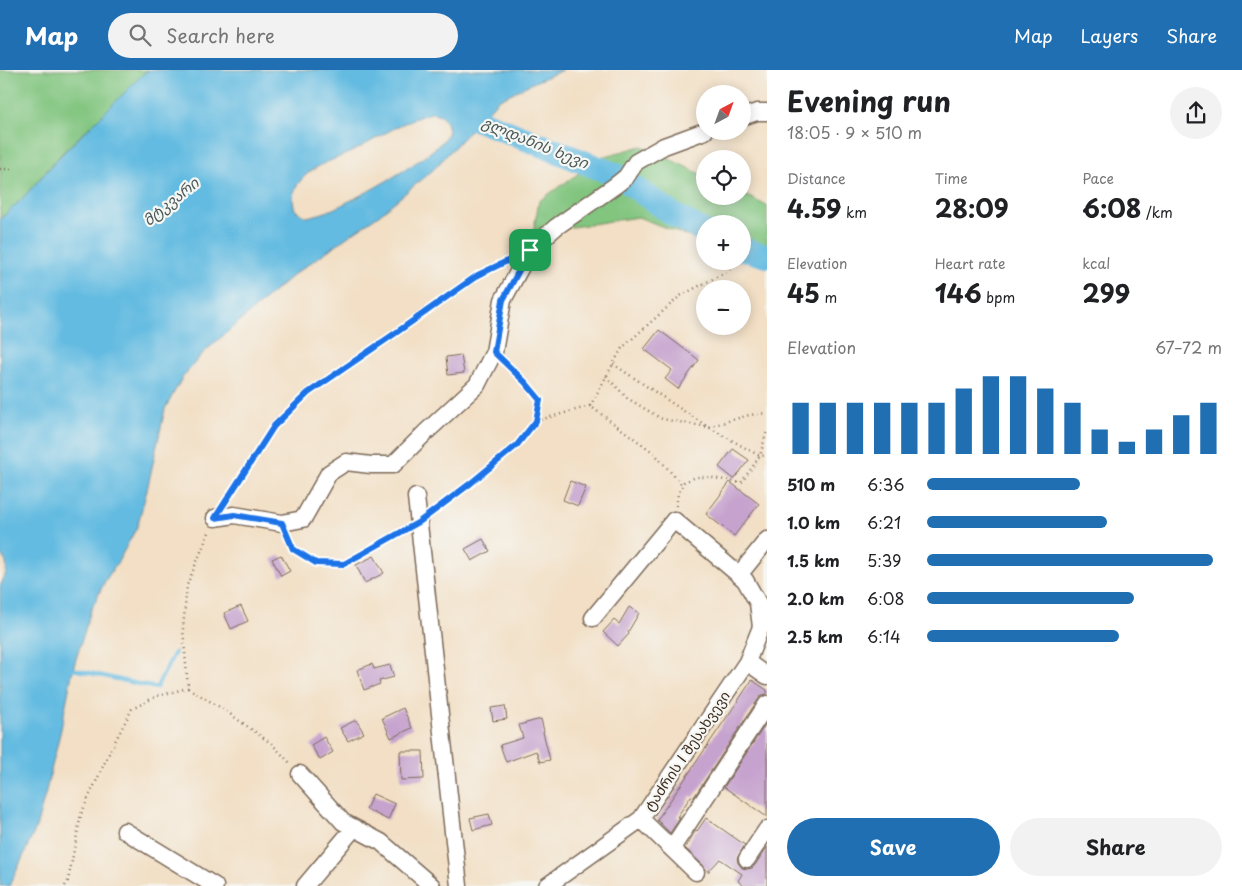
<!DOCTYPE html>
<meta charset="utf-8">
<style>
:root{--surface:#fff;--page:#f2f2f2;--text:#202124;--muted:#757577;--accent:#1f6fb2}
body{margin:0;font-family:"Playpen Sans","Noto Sans Georgian",sans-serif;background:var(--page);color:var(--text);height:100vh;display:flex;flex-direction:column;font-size:19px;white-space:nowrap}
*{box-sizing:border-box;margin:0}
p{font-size:16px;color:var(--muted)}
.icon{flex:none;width:28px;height:28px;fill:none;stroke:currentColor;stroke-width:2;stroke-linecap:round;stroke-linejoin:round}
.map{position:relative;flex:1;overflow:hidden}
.sheet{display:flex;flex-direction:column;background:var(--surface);width:475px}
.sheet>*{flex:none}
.needle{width:32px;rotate:41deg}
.fabs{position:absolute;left:696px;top:15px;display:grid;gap:10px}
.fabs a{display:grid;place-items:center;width:55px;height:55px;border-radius:50%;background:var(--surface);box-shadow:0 2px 12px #0003;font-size:25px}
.pin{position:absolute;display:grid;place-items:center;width:42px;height:42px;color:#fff;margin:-21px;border-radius:10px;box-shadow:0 2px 8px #0006}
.round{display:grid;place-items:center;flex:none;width:52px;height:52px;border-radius:26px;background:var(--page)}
.summary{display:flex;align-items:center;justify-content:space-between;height:85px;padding:0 20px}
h1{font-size:28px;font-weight:700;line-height:38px}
.stats{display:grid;grid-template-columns:repeat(3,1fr);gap:8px;height:85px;padding:5px 20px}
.stats div{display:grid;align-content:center}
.stats b{font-size:25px;font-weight:700}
.stats small{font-size:14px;font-weight:400}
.stats p{font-size:14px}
.chart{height:140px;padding:10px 20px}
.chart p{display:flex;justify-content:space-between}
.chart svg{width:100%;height:90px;margin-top:5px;stroke:var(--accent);stroke-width:6}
.button{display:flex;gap:10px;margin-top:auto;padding:10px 20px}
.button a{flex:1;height:58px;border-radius:30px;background:var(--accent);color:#fff;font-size:20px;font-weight:700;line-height:58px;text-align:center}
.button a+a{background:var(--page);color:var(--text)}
ul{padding:0 20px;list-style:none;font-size:16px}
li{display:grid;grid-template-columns:80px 60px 1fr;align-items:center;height:38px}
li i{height:12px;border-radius:6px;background:var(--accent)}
header{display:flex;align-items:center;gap:30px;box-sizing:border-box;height:70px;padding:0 25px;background:var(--accent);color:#fff}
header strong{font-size:24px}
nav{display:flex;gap:28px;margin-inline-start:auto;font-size:18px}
.search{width:350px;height:45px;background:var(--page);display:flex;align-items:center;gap:12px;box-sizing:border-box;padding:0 18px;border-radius:28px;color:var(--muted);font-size:19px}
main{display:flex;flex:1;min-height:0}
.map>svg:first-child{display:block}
.green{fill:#81c57f;stroke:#5e784e}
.water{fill:#64bbe1;stroke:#507280;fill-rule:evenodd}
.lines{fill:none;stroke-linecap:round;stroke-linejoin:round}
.stream{stroke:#64bbe1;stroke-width:4}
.river{stroke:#64bbe1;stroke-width:24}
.building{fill:#c6a3ce}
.minor-casing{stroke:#7b6958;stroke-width:19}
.path{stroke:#7b6958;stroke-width:2.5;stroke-dasharray:1 4;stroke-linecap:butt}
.minor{stroke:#fff;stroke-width:16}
.route-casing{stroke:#fff;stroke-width:10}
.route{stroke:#1a73e8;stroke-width:6}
.labels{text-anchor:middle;stroke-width:4.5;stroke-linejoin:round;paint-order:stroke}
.street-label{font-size:14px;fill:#3b2a1e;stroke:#f6f6f2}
.water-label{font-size:15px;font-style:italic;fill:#475658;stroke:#f6f6f2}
</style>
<header>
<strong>Map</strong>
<div class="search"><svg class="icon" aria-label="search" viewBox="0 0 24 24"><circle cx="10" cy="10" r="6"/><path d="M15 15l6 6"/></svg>Search here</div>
<nav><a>Map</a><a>Layers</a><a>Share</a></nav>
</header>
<main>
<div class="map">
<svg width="767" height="816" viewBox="0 0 767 816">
<rect width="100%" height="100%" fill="#f6f6f2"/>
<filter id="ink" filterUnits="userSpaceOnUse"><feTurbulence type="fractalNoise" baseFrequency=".02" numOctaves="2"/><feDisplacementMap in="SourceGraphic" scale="10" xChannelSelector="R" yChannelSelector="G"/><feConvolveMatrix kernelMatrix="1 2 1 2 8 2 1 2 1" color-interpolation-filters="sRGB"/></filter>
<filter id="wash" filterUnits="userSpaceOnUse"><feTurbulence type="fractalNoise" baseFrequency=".0096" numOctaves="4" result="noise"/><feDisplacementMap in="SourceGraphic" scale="20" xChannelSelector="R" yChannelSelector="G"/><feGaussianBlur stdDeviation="1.12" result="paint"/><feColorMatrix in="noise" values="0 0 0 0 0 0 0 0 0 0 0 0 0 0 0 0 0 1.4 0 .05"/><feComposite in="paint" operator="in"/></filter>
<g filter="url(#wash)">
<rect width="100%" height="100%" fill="#f2dfc5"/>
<path class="green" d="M0,0H149L144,3L92,55L62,83L21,130L0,149Z
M642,76L705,106V126H742L743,124L767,136V197L743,187L742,154H705V173L638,147L533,163L539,131L602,87Z"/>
<path class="water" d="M149,0H563L530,14L498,30L433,100L380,144L293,205L203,283L182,308L165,339L147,420L137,457L119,490L105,511L91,540L73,599L61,659L46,721L36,758L11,813L9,816H0V516C6,505 11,494 0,484V149L21,130L62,84L92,55L144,3ZM431,43L441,45C446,51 450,59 446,66C436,86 356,129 333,139C325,143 316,145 307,147L295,140C294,136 293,132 293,128C293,120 300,110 306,105C318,94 336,89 351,82C378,69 401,51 431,43Z"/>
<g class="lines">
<path class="stream" d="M68,598L156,618L175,582"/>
<path class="river" d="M409,0L478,50L616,105
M631,115L674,145L705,162
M742,179L767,186"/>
</g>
<g id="blocks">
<path class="building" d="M659,260L699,290L678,319L665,309L672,300L644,279Z
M461,285L464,303L448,305L446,287Z
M733,379L749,390L734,409L719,397Z
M570,411L586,417L578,436L563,430Z
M730,412L759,434L734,466L706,444Z
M483,469L490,481L472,491L465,479Z
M281,485L290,501L281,506L272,489Z
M374,486L384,503L365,513L356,495Z
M241,536L248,551L231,559L224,543Z
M629,537L639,543L628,562L629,564L618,576L603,562L614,550L619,554Z
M372,594L374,599L390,595L394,607L379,611L380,614L364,620L357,600Z
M752,610L767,620V624L762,625L759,628L694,727L691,726L677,747L680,748L670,763L657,750Z
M505,636L507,649L493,651L491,638Z
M403,638L412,658L391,668L382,648Z
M541,649L544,661L543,662L550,690L540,692L536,681L506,692L500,675L523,668L519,655Z
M356,650L364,663L348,671L340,658Z
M767,652V747L724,717Z
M324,667L333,682L320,690L311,675Z
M400,681H423L424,709L401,710Z
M373,724L395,734L388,750L366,739Z
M489,744L492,755L473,760L470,748Z
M706,748L745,775L737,788L738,793L742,798L747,799L752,798L755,795L767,777V816H744L738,811L742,804L720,789L708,802L703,795L685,778L696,760L697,761Z"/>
</g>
</g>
<g filter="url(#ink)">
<use href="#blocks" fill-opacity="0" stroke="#7b6958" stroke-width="1"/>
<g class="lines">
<defs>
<path id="minor" d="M742,47L757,42H767
M416,427L459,816
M215,448L234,445L282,453L303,449L329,403L346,392L371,395H393L426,362L477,315L494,282L503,230L530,180L556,157L616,115L626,107L636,92L664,76L705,61
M739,505L767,470
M747,592L767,606
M300,704L343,752L381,772L432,816
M641,749L696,802
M125,761L215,816
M672,778L767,634
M747,789L767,759
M305,816L354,758
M547,816L641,749L747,592L761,557L758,533L745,510L674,450L593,548"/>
</defs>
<use href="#minor" class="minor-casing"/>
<path class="path" d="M0,99H12
M613,294L708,357L749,345L767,343
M606,306L627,328L662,349L708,357L760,386L767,385
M590,336L622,278L680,226L730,200
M536,351L590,336L654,383L682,415
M226,431L275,356L308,323L397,263L478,205L508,190
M676,436L678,424L684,412L696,407H708L741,413L760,386L767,360
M432,442L471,413L517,375L536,351L540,330L525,311L504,292
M287,466L293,479L315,493L345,495L405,460
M188,618L223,639L272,674L291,694
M65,816L68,811L81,744L112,677L132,639L157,626L188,618L183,559L187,515L210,460"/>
<use href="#minor" class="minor"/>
</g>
</g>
<g class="lines" filter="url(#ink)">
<defs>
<path id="route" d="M530,180L503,230L494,282L525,312L540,330L536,351L517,375L471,413L419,452L344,494L316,493L293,479L282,453L234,445L215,448L274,356L308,323L397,262L478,205Z"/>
</defs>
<use href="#route" class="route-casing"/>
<use href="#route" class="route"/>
</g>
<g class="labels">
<g class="street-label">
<text transform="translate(687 681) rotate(-56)" y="5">ტაძრის I შესახვევი</text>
</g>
<g class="water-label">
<text transform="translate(535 73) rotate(22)" y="5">გლდანის ხევი</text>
<text transform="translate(171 132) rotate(-39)" y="5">მტკვარი</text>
</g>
</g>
</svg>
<div class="fabs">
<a><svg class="needle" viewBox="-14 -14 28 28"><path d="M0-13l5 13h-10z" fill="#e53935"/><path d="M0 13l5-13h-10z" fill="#757577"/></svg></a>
<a><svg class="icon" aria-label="locate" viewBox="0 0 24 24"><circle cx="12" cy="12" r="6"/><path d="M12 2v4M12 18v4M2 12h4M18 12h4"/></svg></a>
<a>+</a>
<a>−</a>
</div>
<div class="pin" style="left:530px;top:180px;background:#1e9e55"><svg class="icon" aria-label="arrive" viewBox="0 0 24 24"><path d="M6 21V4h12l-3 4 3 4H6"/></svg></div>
</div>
<section class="sheet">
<div class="summary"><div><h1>Evening run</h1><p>18:05 · 9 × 510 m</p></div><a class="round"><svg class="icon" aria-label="share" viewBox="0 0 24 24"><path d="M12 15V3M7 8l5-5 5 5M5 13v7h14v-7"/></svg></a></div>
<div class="stats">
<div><p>Distance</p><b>4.59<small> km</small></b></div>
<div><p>Time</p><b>28:09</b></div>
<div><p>Pace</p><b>6:08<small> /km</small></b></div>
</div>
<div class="stats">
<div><p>Elevation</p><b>45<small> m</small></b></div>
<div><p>Heart rate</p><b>146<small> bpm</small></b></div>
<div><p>kcal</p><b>299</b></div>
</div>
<div class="chart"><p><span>Elevation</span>67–72 m</p>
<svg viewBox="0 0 160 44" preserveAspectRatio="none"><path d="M5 44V19M15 44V19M25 44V19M35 44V19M45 44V19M55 44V19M65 44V12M75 44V6M85 44V6M95 44V12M105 44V19M115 44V32M125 44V38M135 44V32M145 44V25M155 44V19"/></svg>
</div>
<ul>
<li><b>510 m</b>6:36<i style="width:52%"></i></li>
<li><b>1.0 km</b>6:21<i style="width:61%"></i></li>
<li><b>1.5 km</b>5:39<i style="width:97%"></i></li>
<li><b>2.0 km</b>6:08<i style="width:70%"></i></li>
<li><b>2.5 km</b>6:14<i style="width:65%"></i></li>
</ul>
<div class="button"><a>Save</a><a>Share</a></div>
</section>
</main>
